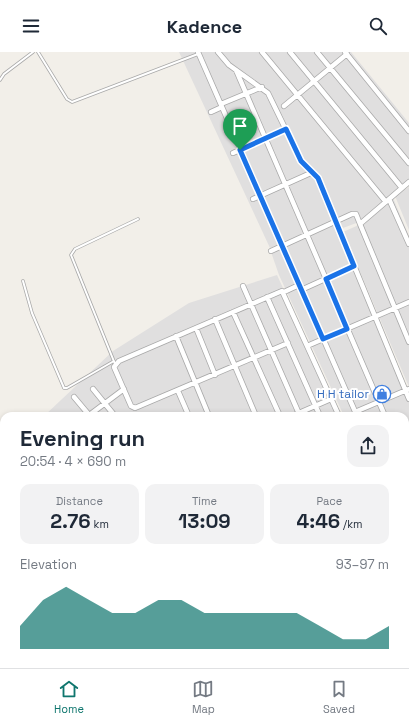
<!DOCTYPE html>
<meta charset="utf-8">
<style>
:root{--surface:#fff;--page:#f2f2f3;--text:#1f2937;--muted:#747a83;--line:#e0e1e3;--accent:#0f766e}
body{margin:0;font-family:"Space Grotesk",sans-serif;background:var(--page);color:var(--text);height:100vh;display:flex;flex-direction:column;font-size:15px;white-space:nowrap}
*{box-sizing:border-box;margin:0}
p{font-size:13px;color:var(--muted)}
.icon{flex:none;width:22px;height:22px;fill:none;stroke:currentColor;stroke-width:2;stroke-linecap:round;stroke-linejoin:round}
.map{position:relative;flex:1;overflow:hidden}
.sheet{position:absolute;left:0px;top:360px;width:409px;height:256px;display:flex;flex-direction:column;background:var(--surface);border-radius:12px 12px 0 0;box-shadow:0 2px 6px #0003}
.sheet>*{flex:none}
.pin{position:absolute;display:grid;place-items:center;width:34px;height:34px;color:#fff;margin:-41px -17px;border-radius:50% 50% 50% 0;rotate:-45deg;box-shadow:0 0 4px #0007}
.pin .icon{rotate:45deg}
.round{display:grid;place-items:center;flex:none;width:42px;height:42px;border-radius:12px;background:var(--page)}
.head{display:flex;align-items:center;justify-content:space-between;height:68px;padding:0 20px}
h1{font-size:22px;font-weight:700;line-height:30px}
.stats{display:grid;grid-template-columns:repeat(3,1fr);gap:6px;height:68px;padding:4px 20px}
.stats div{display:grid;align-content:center;border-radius:10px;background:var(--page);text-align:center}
.stats b{font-size:20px;font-weight:700}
.stats small{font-size:11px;font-weight:400}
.stats p{font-size:11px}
.chart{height:112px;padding:8px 20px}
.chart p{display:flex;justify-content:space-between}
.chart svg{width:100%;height:72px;margin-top:4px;fill:var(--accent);opacity:.7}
header{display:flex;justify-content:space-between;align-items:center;height:52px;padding:0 20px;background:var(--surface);font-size:18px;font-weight:700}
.menu{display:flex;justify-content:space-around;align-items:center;height:56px;border-top:1px solid var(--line);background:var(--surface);font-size:11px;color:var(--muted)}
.menu a{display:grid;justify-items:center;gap:2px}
.menu .on{color:var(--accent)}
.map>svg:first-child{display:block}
.residential{fill:#e0dfdf}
.park{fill:#c8facc}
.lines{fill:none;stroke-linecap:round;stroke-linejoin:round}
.lane-casing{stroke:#a9a9a9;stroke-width:3.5}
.street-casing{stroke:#a9a9a9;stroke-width:6}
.secondary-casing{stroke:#707d05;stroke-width:8}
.lane{stroke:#fff;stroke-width:2}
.street{stroke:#fff;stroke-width:4.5}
.secondary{stroke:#f7fabf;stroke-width:6}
.route-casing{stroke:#fff;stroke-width:8}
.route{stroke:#1a73e8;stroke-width:5}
.labels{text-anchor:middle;stroke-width:4;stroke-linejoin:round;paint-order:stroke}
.shop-label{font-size:12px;fill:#366cbe;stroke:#fff;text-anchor:end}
</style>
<header><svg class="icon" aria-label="menu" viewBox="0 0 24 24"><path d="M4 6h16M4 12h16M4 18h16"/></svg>Kadence<svg class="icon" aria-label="search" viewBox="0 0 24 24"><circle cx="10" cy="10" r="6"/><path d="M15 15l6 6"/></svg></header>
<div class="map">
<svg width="409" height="616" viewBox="0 0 409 616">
<rect width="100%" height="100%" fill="#f2efe9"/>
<path class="residential" d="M179,0H351L409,71V132L359,170L343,176L337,169L270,196Z
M409,135V178L395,144Z
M393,146L409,184V335L343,180L361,172Z
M337,172L409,342V418L405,420V364H344L279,223L271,200Z
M277,223L342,364H44L113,299L189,251Z
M0,407L4,409V512L0,520Z
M409,426V470L405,467V428Z
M405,474L409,485V616H314L315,612H405Z"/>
<path class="park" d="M405,519L409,522V579L405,584Z"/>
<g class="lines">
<defs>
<path id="lane" d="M38,0L67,47L72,50L198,2
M0,28L4,22L33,0
M23,229L32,261L64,336H67L114,309
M115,312L71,203L75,197L138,167"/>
<path id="street" d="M198,0L357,364
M218,0L229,13L268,41L301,109L318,126L409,347
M262,0L386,150
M290,0L402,136
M317,0L409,111
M345,0L409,79
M236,18L385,364
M221,52L262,35
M284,54L347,2
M211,60L222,55
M233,101L286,77
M409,130L360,172L409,290
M253,147L313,120
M389,147L409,192
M271,199L352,162H356L360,172
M243,234L300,364
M301,238L354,214
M284,240L299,233
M267,245L320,364
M233,260L280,364
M215,267L256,364
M196,276L215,323
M176,284L209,364
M288,291L135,356L131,354L114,315L119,309L282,239L339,364
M307,294L409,250
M93,337L115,364
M178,339L188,362
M74,345L90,364
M355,360L409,337
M88,364L124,337
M292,364L331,347
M0,377L4,379
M0,399L4,401
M0,408L4,410
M405,411L409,420
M0,461L4,458
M405,475L409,485
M0,486L4,493
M405,514L409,517
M0,604L4,605
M26,612L40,616
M44,616L46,612
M360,616V612"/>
<path id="secondary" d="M405,423L409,421
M311,616L312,612"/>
</defs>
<use href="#lane" class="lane-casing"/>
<use href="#street" class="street-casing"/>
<use href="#secondary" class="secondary-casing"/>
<use href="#lane" class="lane"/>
<use href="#street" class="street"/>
<use href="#secondary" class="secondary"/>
</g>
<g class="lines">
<defs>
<path id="route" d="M286,77L301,109L318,126L354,214L326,227L347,277L323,287L240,98Z"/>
</defs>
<use href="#route" class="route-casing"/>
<use href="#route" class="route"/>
</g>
<defs>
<symbol id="shop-ring" viewBox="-11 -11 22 22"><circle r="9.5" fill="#fff" stroke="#3f7fe0" stroke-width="1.5"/><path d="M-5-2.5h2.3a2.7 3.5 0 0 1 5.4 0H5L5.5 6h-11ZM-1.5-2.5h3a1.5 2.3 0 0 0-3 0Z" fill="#3f7fe0"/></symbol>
</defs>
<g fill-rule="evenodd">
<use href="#shop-ring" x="372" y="332" width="20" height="20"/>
</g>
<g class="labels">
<g class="shop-label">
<text x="369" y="346">H H tailor</text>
</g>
</g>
</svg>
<div class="pin" style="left:240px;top:98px;background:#1e9e55"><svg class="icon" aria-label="arrive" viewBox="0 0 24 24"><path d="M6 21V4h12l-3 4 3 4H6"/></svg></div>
<section class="sheet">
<div class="head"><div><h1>Evening run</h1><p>20:54 · 4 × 690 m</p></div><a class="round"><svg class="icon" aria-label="share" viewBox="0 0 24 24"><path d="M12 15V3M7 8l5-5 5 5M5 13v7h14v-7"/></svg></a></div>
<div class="stats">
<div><p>Distance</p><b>2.76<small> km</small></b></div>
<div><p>Time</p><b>13:09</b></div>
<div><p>Pace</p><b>4:46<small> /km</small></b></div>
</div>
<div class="chart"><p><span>Elevation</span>93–97 m</p>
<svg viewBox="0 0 160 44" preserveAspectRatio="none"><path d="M0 44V30L10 14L20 6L30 14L40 22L50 22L60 14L70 14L80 22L90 22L100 22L110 22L120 22L130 30L140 38L150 38L160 30V44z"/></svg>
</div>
</section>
</div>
<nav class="menu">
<a class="on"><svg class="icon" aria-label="home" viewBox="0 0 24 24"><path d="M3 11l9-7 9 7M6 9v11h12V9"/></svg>Home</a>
<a><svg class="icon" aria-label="map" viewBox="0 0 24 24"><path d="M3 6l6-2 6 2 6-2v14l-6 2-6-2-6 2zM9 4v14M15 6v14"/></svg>Map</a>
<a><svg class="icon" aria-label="saved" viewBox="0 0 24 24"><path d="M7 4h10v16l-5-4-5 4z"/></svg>Saved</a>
</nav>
